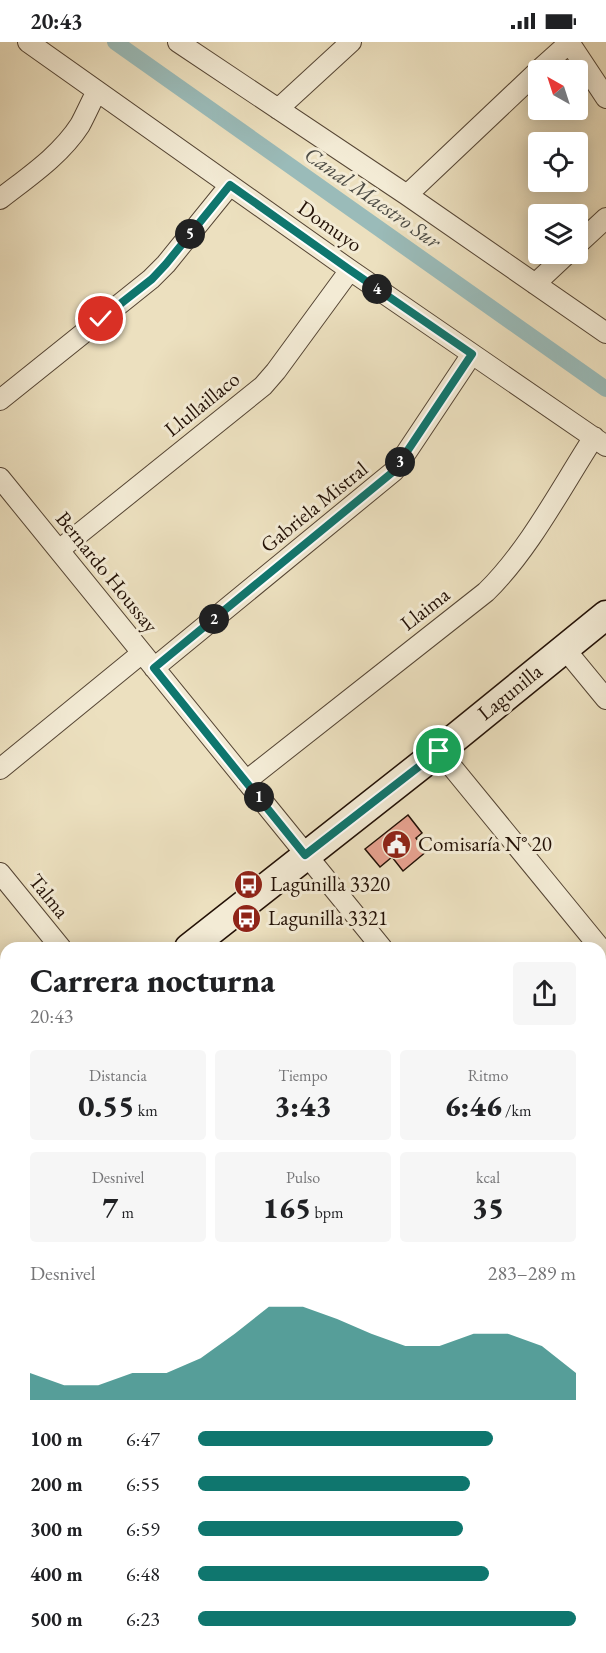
<!DOCTYPE html>
<html lang="es">
<meta charset="utf-8">
<style>
:root{--surface:#fff;--page:#f6f6f6;--text:#202124;--muted:#757577;--accent:#0f766e}
body{margin:0;font-family:"EB Garamond",serif;background:var(--page);color:var(--text);height:100vh;display:flex;flex-direction:column;font-size:22px;white-space:nowrap}
*{box-sizing:border-box;margin:0}
p{font-size:20px;color:var(--muted)}
.icon{flex:none;width:33px;height:33px;fill:none;stroke:currentColor;stroke-width:2;stroke-linecap:round;stroke-linejoin:round}
.map{position:relative;flex:1;overflow:hidden}
.details{position:absolute;left:0px;top:900px;width:606px;height:711px;display:flex;flex-direction:column;background:var(--surface);border-radius:18px 18px 0 0;box-shadow:0 3px 15px #0003}
.details>*{flex:none}
.needle{width:39px;rotate:321deg}
.tools{position:absolute;left:528px;top:18px;display:grid;gap:12px}
.tools a{display:grid;place-items:center;width:60px;height:60px;border-radius:6px;background:var(--surface);box-shadow:0 3px 15px #0003;font-size:30px}
.pin{position:absolute;display:grid;place-items:center;width:51px;height:51px;color:#fff;margin:-26px;border:3px solid #fff;border-radius:50%;box-shadow:0 2px 6px #0007}
.km{position:absolute;width:30px;height:30px;margin:-15px;border-radius:50%;background:#222;color:#fff;font-size:16px;line-height:30px;text-align:center}
.round{display:grid;place-items:center;flex:none;width:63px;height:63px;border-radius:6px;background:var(--page)}
.head{display:flex;align-items:center;justify-content:space-between;height:102px;padding:0 30px}
h1{font-size:33px;font-weight:800;line-height:45px}
.stats{display:grid;grid-template-columns:repeat(3,1fr);gap:9px;height:102px;padding:6px 30px}
.stats div{display:grid;align-content:center;border-radius:6px;background:var(--page);text-align:center}
.stats b{font-size:30px;font-weight:800}
.stats small{font-size:16px;font-weight:400}
.stats p{font-size:16px}
.chart{height:168px;padding:12px 30px}
.chart p{display:flex;justify-content:space-between}
.chart svg{width:100%;height:108px;margin-top:6px;fill:var(--accent);opacity:.7}
ul{padding:0 30px;list-style:none;font-size:20px}
li{display:grid;grid-template-columns:96px 72px 1fr;align-items:center;height:45px}
li i{height:15px;border-radius:8px;background:var(--accent)}
.status{display:flex;justify-content:space-between;align-items:center;height:42px;padding:0 30px;background:var(--surface);direction:ltr}
.status svg{height:16px;fill:currentColor}
.map>svg:first-child{display:block}
.lines{fill:none;stroke-linecap:round;stroke-linejoin:round}
.canal{stroke:#9abbb9;stroke-width:16}
.building{fill:#e6a18f;stroke:#231106;stroke-width:1.5}
.minor-casing{stroke:#554534;stroke-width:22}
.secondary-casing{stroke:#231106;stroke-width:31}
.minor{stroke:#f3ebd5;stroke-width:20}
.secondary{stroke:#f3ebd5;stroke-width:28}
.route-casing{stroke:#fff;stroke-width:12}
.route{stroke:#0f766e;stroke-width:8}
.labels{text-anchor:middle;stroke-width:6;stroke-linejoin:round;paint-order:stroke}
.street-label{font-size:21px;fill:#231106;stroke:#f3ebd5}
.poi-label{font-size:21px;fill:#231106;stroke:#f3ebd5;text-anchor:start}
.water-label{font-size:22px;font-style:italic;fill:#4d4c45;stroke:#f3ebd5}
</style>
<div class="status"><b>20:43</b><svg viewBox="0 0 49 12"><path d="M0 12V9h3v3zM5 12V6h3v6zM10 12V3h3v9zM15 12V0h3v12zM26 1h20v11H26zM47 4h2v5h-2z"/></svg></div>
<div class="map">
<svg width="606" height="1611" viewBox="0 0 606 1611">
<rect width="100%" height="100%" fill="#ece0bf"/>
<filter id="stains"><feTurbulence type="fractalNoise" baseFrequency=".00333" numOctaves="4"/><feColorMatrix values="0 0 0 0 .2 0 0 0 0 .09 0 0 0 0 .02 0 0 0 .5 -.17"/></filter>
<radialGradient id="worn" r=".72"><stop offset=".6" stop-color="#630" stop-opacity="0"/><stop offset="1" stop-color="#630" stop-opacity=".3"/></radialGradient>
<g class="lines">
<path class="canal" d="M115,0L606,347"/>
</g>
<path class="building" d="M408,773L422,791L416,796L427,809L403,829L392,815L380,825L365,807Z"/>
<g class="lines">
<defs>
<path id="minor" d="M28,0L350,228L606,404
M178,0L407,153L606,291
M569,0L606,56
M539,28L569,1
M278,67L351,0
M407,153L538,29
M0,157C28,135 60,114 80,83C86,72 91,60 97,49
M578,202L606,176
M535,242L567,212
M0,358L151,237L166,222L230,143
M0,436L382,906
M59,508L263,344L276,329L350,228
M564,606L606,657
M154,626L394,429L472,312
M439,709L606,913
M0,727L142,611
M246,739L486,550C529,508 561,446 594,395
M0,831L61,906
M600,1096L606,1092
M600,1173L606,1180
M0,1275L6,1283
M0,1309L6,1304
M600,1347L606,1342
M600,1569L606,1576
M0,1581L6,1576
M278,1611L285,1605
M603,1611L606,1609"/>
<path id="secondary" d="M189,906L439,709L606,573
M0,1057L6,1052"/>
</defs>
<use href="#minor" class="minor-casing"/>
<use href="#secondary" class="secondary-casing"/>
<use href="#minor" class="minor"/>
<use href="#secondary" class="secondary"/>
</g>
<g class="lines">
<defs>
<path id="route" d="M101,277L152,237L166,222L230,143L350,228L472,312L394,429L154,626L305,813L439,709"/>
</defs>
<use href="#route" class="route-casing"/>
<use href="#route" class="route"/>
</g>
<defs>
<symbol id="civic-disc" viewBox="-11 -11 22 22"><circle r="9.5" fill="#8f2418" stroke="#f3ebd5"/><path d="M-.6-6.5H3V-4.5H.6V-3L4-1V1h2V6H-6V1h2V-1L-.6-3ZM-1.2 2.5V6h2.4V2.5Z" fill="#fff"/></symbol>
<symbol id="bus-disc" viewBox="-11 -11 22 22"><circle r="9.5" fill="#8f2418" stroke="#f3ebd5"/><path d="M-5-6H5V4H4V6H2V4H-2V6H-4V4H-5ZM-3.5-4V0h7V-4ZM-3.5 1.2v1.5H-2V1.2ZM2 1.2v1.5H3.5V1.2Z" fill="#fff"/></symbol>
</defs>
<g fill-rule="evenodd">
<use href="#civic-disc" x="380" y="786" width="33" height="33"/>
<use href="#bus-disc" x="232" y="826" width="33" height="33"/>
<use href="#bus-disc" x="230" y="860" width="33" height="33"/>
</g>
<g class="labels">
<g class="street-label">
<text transform="translate(330 184) rotate(35)" y="7">Domuyo</text>
<text transform="translate(202 362) rotate(-39)" y="7">Llullaillaco</text>
<text transform="translate(314 465) rotate(-39)" y="7">Gabriela Mistral</text>
<text transform="translate(107 530) rotate(51)" y="7">Bernardo Houssay</text>
<text transform="translate(425 567) rotate(-38)" y="7">Llaima</text>
<text transform="translate(510 650) rotate(-39)" y="7">Lagunilla</text>
<text transform="translate(49 854) rotate(51)" y="7">Talma</text>
</g>
<g class="poi-label">
<text x="418" y="809">Comisaría N° 20</text>
<text x="270" y="849">Lagunilla 3320</text>
<text x="268" y="883">Lagunilla 3321</text>
</g>
<g class="water-label">
<text transform="translate(373 155) rotate(35)" y="8">Canal Maestro Sur</text>
</g>
</g>
<rect width="100%" height="100%" filter="url(#stains)"/>
<rect width="100%" height="100%" fill="url(#worn)"/>
</svg>
<div class="tools">
<a><svg class="needle" viewBox="-14 -14 28 28"><path d="M0-13l5 13h-10z" fill="#e53935"/><path d="M0 13l5-13h-10z" fill="#757577"/></svg></a>
<a><svg class="icon" aria-label="locate" viewBox="0 0 24 24"><circle cx="12" cy="12" r="6"/><path d="M12 2v4M12 18v4M2 12h4M18 12h4"/></svg></a>
<a><svg class="icon" aria-label="layers" viewBox="0 0 24 24"><path d="M12 4l9 5-9 5-9-5zM3 14l9 5 9-5"/></svg></a>
</div>
<div class="pin" style="left:439px;top:709px;background:#1e9e55"><svg class="icon" aria-label="arrive" viewBox="0 0 24 24"><path d="M6 21V4h12l-3 4 3 4H6"/></svg></div>
<div class="pin" style="left:101px;top:277px;background:#d93025"><svg class="icon" aria-label="check" viewBox="0 0 24 24"><path d="M5 12l5 5 9-10"/></svg></div>
<b class="km" style="left:259px;top:755px">1</b>
<b class="km" style="left:214px;top:577px">2</b>
<b class="km" style="left:400px;top:420px">3</b>
<b class="km" style="left:377px;top:247px">4</b>
<b class="km" style="left:190px;top:192px">5</b>
<section class="details">
<div class="head"><div><h1>Carrera nocturna</h1><p>20:43</p></div><a class="round"><svg class="icon" aria-label="share" viewBox="0 0 24 24"><path d="M12 15V3M7 8l5-5 5 5M5 13v7h14v-7"/></svg></a></div>
<div class="stats">
<div><p>Distancia</p><b>0.55<small> km</small></b></div>
<div><p>Tiempo</p><b>3:43</b></div>
<div><p>Ritmo</p><b>6:46<small> /km</small></b></div>
</div>
<div class="stats">
<div><p>Desnivel</p><b>7<small> m</small></b></div>
<div><p>Pulso</p><b>165<small> bpm</small></b></div>
<div><p>kcal</p><b>35</b></div>
</div>
<div class="chart"><p><span>Desnivel</span>283–289 m</p>
<svg viewBox="0 0 160 44" preserveAspectRatio="none"><path d="M0 44V33L10 38L20 38L30 33L40 33L50 27L60 17L70 6L80 6L90 11L100 17L110 22L120 22L130 17L140 17L150 22L160 33V44z"/></svg>
</div>
<ul>
<li><b>100 m</b>6:47<i style="width:78%"></i></li>
<li><b>200 m</b>6:55<i style="width:72%"></i></li>
<li><b>300 m</b>6:59<i style="width:70%"></i></li>
<li><b>400 m</b>6:48<i style="width:77%"></i></li>
<li><b>500 m</b>6:23<i style="width:100%"></i></li>
</ul>
</section>
</div>
